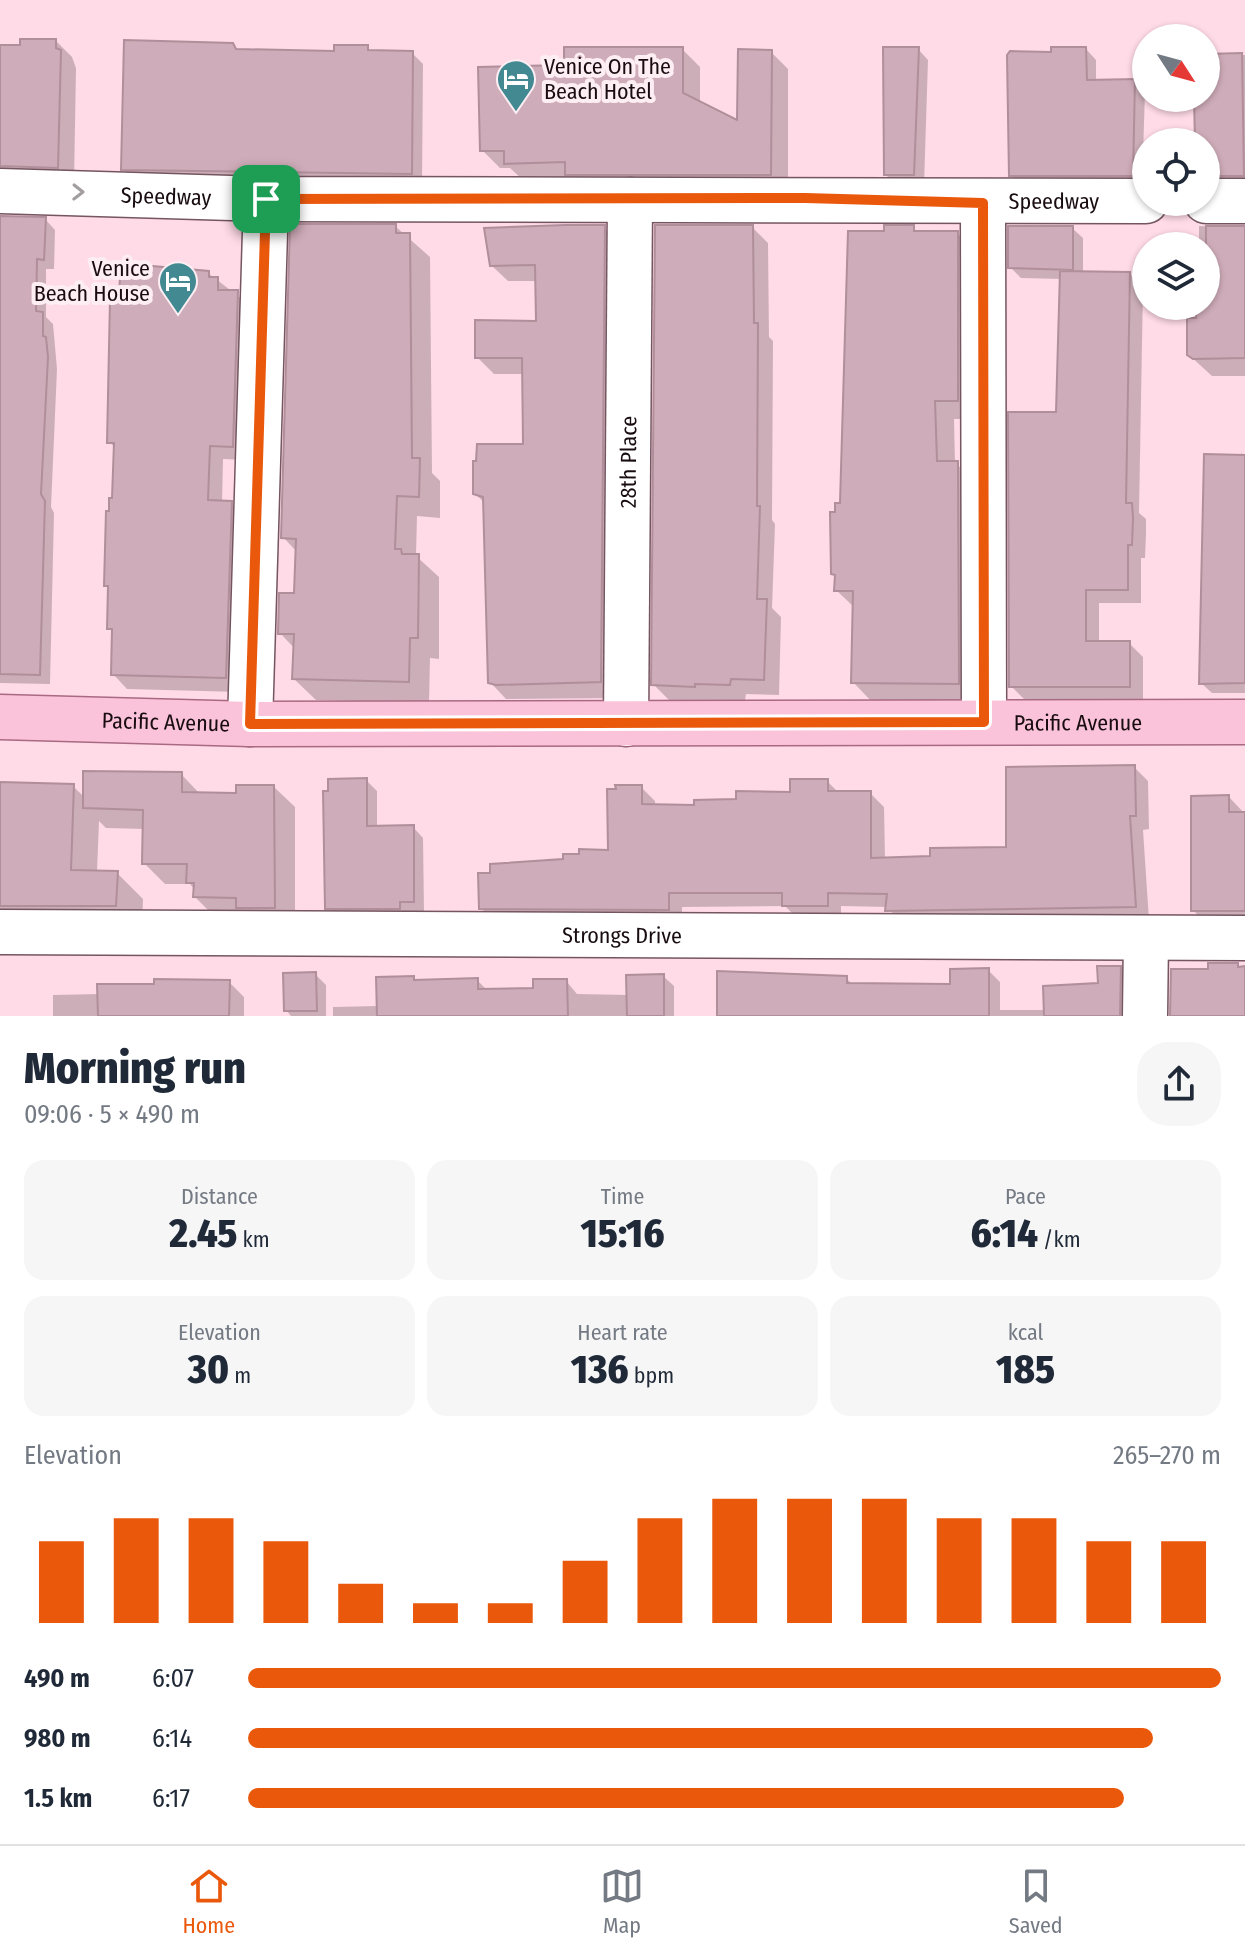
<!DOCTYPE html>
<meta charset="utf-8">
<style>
:root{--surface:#fff;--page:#f6f6f7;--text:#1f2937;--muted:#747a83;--line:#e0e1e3;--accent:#ea580c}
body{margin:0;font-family:"Fira Sans Condensed",sans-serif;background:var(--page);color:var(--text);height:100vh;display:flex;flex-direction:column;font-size:30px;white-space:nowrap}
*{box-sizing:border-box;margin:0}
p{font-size:26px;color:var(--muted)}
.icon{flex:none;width:44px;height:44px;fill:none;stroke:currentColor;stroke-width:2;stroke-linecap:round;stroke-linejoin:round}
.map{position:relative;height:1016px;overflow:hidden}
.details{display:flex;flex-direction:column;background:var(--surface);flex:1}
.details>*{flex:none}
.needle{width:52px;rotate:126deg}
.fabs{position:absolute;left:1132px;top:24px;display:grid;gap:16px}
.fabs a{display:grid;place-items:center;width:88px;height:88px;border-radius:50%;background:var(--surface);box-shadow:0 2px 6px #0004;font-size:40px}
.pin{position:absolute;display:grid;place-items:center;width:68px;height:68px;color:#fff;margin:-34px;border-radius:16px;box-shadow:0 4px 12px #0006}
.round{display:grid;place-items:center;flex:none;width:84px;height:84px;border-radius:32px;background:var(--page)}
.headline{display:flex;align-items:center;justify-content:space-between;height:136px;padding:0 24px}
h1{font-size:44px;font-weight:800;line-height:60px}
.metrics{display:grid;grid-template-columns:repeat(3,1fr);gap:12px;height:136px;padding:8px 24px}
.metrics div{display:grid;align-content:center;border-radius:20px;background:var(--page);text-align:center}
.metrics b{font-size:40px;font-weight:800}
.metrics small{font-size:22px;font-weight:400}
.metrics p{font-size:22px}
.chart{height:224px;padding:16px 24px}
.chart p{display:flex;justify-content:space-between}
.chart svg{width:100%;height:144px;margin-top:8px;stroke:var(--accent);stroke-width:6}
ul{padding:0 24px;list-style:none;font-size:26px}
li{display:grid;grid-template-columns:128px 96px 1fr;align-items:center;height:60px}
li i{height:20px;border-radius:10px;background:var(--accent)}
.tabs{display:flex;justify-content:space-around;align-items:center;height:112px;border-top:2px solid var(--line);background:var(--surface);font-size:22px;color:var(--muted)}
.tabs a{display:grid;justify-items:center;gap:4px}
.tabs .selected{color:var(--accent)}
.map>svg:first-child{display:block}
.shadow{fill:#0003}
.building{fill:#cfacb9;stroke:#b08e9a;stroke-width:2}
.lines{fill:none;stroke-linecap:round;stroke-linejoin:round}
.minor-casing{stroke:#745560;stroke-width:47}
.major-casing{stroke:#a96982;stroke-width:47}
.minor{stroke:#fff;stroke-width:44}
.major{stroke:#fac3d9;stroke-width:44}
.oneway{stroke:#a39ea0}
.route-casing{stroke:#fff;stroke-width:16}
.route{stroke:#ea580c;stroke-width:10}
.labels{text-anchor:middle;stroke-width:8;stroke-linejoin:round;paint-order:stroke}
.poi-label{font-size:22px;fill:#180c11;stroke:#fdeef3;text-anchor:start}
.street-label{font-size:22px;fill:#180c11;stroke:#fdeef3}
</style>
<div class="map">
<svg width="1245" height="1016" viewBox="0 0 1245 1016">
<rect width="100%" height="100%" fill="#ffdae7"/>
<path class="shadow" d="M56,41L72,57L76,68L74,183L0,189V47Z
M233,45L239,51L336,53L367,47L372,53H412L423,64L422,184L133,179L123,169Z
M682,49L700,67V103L739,123L771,52L788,69V192L523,180L510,168H500L482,150L566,67Z
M918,49L928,60L924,185H896L886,175Z
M1086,49L1096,60V82L1134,81L1145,92L1142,186H1021L1011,175L1053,54Z
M1245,55V194L1206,186V142H1197L1196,98H1206V56Z
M0,218L45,219L55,230L54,269H46V317L53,324L57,369L51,507L54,513L50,684L0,683Z
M395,226L430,257L432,473L440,481V518L417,516L416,556L439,577V659L430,658L429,703L316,700L294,679L295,649L280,633L296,595L297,552L283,537Z
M1199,226L1245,228V376H1212L1189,355L1199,306H1206V246H1199Z
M604,227L620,243L617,698L506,699L490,682L485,503L475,494L525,446L524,374H494L477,357L538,323L537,281H508L491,265Z
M752,227L768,243L769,337L773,341L772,520L775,524L772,608L781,617L779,695L746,694L745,700H669L653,684Z
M913,227L918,233H957L977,252V419H954L955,463L977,482L978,702H872L853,682L855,608L836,590L837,514L842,505L886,233Z
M1072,228L1083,238V273H1129L1143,287L1139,513L1146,519V534L1145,558H1141V603H1099V643H1129L1143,657V700H1025L1011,686L1058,414L1062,279L1021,278L1010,267Z
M208,273L251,306L247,460L223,459L222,503H231L245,517L240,692L127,689L113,674L114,633L109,628L110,589L106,585L116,448L109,442L121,302Z
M1242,451L1245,693H1212L1201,683Z
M1134,767L1148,781L1149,829L1143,830L1149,920L901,925L888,907L841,906V919H798L785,906L682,907V924L495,923L481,908L565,861L610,852L641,787L655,801V806L696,807L792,794L827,781L839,793H870L884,807L885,859L932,858L1008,849Z
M181,774L201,795H238L274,787L295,807V928L216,918L195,897V890L190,884H165L144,863V829L106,828L99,821L97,872L117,873L143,899L142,932L0,929V784L73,786L85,798Z
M366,780L377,791V828L413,827L423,838L424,912H410V919L338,918L327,908Z
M1229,797L1245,814V924L1207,925L1193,910Z
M1120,968L1132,980L1133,1016H719L846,978L853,985L952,986L988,970L1000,982V1010H1046L1100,985Z
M315,974L326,985V1016H291L286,1010Z
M663,976L674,986V1016H333V1007L378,1006V979L477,980L488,991L535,990L566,981L577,994L629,995Z
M229,982L244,997V1016H53V995L100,994Z"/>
<path class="building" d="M20,39H56V48L61,50L58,168L0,166V45H20Z
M124,40L233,43L236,49L334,51V45H368V50L413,51L412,174L121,170Z
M564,47H683V93L737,120L738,49L772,50L771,175H565V162L504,164V151H480L478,67L564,65Z
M883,47H919L914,175H884Z
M1051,47H1086L1087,80L1135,79L1133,176H1009L1007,55L1010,51L1051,52Z
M1242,53L1244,176H1206V142H1195L1194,98H1206V54Z
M0,216L46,217L44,260L37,259L36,311L43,312V336L46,337L48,357L41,494L45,501L40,675L0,674Z
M290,224H396V233H410L412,458H420L419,497L397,496L395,549H401L402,554H419L418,638H410L409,682L292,679L294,634H278L279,593H294L296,539L281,538Z
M565,225H605L601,682L496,685L488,683L483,497L473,494V461H476L477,444H523L522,358H475V320L536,321L535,265L490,266L484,228Z
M655,225H753L754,323H758L757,506H760L757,599H767L764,680L731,679L730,685L695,684V687L651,685Z
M884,225H914V231H958V401H935L937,461H958L959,684L851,683L853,591H834L835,575L831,574L830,512H835V503H840L848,231H884Z
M1008,226H1073V270L1008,268Z
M1206,226H1245V358L1193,359L1187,355V318H1196L1197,306H1206Z
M129,264L209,271V277H218V290H238L233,447L210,446L208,500L232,501L226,678L111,675L112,629H107L108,586H104L106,511H109V498H112L114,443H107L110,300H119L120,275L129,276Z
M1060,271L1130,272L1126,503H1132L1133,518L1132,545H1128V590H1086V641H1130V687H1009L1008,412H1056Z
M1204,454L1245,455V683L1199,684Z
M1135,765L1136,816H1130L1136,907L885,911L887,894L828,893V906H782V893H669V910L479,909L478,873H490V864L563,859V854H579V849L608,850L607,789H616L615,785H642V804L694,805V800L736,799V791L790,792V779H828V791H871V858L930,856V848L1006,847V767Z
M83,771L182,772V792L236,793V785H274L275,908H236V898L193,897L194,883H186L187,864H142L143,810L83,808Z
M367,778V826L414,825V902H400V909H325L323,791H328V779Z
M0,782L74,784L71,870L118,871L116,906H0Z
M1229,795V812H1245V911H1191V796Z
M1208,963H1238V967L1245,966V1016H1170L1171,969H1208Z
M1097,966H1121L1120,1016H1044L1043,986L1098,983Z
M989,968V1016H717V971L847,976V983L950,984V969Z
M316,972L317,1011H284L283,973Z
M664,974V1016H627L626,975Z
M414,976V980L478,978V989L533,988V979H567L568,1016H377L376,977Z
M154,979L230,980L229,1016H98L97,984H154Z"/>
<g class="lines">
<defs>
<g id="minor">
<path id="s1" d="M0,191L266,199L1146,201"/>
<path d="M1206,201H1245"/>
<path d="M983,203L984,722"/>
<path d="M250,724L266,199"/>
<path id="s2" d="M626,724L630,200"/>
<path id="s3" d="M0,932L1245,938"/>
<path d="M1145,1016L1146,938"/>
</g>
<g id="major">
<path id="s4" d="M0,717L250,724L1245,722"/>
</g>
</defs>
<use href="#minor" class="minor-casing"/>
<use href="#major" class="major-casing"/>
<use href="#minor" class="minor"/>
<use href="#major" class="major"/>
</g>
<defs><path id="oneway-chevron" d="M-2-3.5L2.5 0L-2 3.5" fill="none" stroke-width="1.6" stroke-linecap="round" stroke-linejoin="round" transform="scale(2)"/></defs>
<use class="oneway" href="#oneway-chevron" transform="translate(78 192) rotate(1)"/>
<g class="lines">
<defs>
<path id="route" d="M805,198L983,203L984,722L250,724L266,199Z"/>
</defs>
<use href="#route" class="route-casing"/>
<use href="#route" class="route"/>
</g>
<defs>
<symbol id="hotel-pin" viewBox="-11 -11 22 30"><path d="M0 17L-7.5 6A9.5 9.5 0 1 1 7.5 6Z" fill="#428991" stroke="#fdeef3"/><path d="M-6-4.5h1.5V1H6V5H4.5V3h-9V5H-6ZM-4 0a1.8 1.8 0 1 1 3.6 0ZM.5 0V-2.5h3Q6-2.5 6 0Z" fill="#fff"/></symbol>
</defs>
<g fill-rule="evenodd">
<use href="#hotel-pin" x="494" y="57" width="44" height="60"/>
<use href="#hotel-pin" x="156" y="259" width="44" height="60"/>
</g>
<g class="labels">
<g class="poi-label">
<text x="544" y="74">Venice On The<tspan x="544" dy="25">Beach Hotel</tspan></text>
<text x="150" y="276" text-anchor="end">Venice<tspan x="150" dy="25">Beach House</tspan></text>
</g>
<g class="street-label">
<text dy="8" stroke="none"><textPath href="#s1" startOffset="166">Speedway</textPath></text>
<text dy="8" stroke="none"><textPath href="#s1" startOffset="1054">Speedway</textPath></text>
<text dy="8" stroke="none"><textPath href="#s2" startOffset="262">28th Place</textPath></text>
<text dy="8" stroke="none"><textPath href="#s4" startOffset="1078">Pacific Avenue</textPath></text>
<text dy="8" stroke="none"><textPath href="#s4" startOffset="166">Pacific Avenue</textPath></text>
<text dy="8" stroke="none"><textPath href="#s3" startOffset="622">Strongs Drive</textPath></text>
</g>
</g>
</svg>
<div class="fabs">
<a><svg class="needle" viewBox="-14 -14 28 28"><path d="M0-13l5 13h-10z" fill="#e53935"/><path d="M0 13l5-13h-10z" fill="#747a83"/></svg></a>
<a><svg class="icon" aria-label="locate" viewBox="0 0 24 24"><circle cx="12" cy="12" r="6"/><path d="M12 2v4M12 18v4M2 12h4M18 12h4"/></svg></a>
<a><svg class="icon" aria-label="layers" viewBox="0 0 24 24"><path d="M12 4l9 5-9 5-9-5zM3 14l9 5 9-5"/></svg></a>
</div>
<div class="pin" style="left:266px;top:199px;background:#1e9e55"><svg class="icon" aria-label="arrive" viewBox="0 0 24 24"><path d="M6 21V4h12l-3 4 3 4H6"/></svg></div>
</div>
<section class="details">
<div class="headline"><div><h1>Morning run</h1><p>09:06 · 5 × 490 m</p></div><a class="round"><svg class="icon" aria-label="share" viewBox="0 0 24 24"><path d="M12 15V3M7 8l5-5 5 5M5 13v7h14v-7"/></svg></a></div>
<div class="metrics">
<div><p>Distance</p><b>2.45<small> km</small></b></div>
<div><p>Time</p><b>15:16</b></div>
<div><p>Pace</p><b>6:14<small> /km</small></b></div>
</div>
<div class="metrics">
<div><p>Elevation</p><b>30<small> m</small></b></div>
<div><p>Heart rate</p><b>136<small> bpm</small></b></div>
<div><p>kcal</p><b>185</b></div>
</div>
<div class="chart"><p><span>Elevation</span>265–270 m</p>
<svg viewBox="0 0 160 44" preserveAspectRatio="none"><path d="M5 44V19M15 44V12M25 44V12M35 44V19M45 44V32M55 44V38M65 44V38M75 44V25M85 44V12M95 44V6M105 44V6M115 44V6M125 44V12M135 44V12M145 44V19M155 44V19"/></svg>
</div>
<ul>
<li><b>490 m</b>6:07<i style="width:100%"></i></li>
<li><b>980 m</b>6:14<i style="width:93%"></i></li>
<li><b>1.5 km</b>6:17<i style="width:90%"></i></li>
</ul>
</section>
<nav class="tabs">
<a class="selected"><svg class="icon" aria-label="home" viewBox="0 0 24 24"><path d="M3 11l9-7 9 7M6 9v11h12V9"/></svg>Home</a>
<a><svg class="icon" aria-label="map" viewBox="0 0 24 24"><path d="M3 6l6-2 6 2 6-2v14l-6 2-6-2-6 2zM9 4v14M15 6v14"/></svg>Map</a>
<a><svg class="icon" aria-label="saved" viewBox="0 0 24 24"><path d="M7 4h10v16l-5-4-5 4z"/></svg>Saved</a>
</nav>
